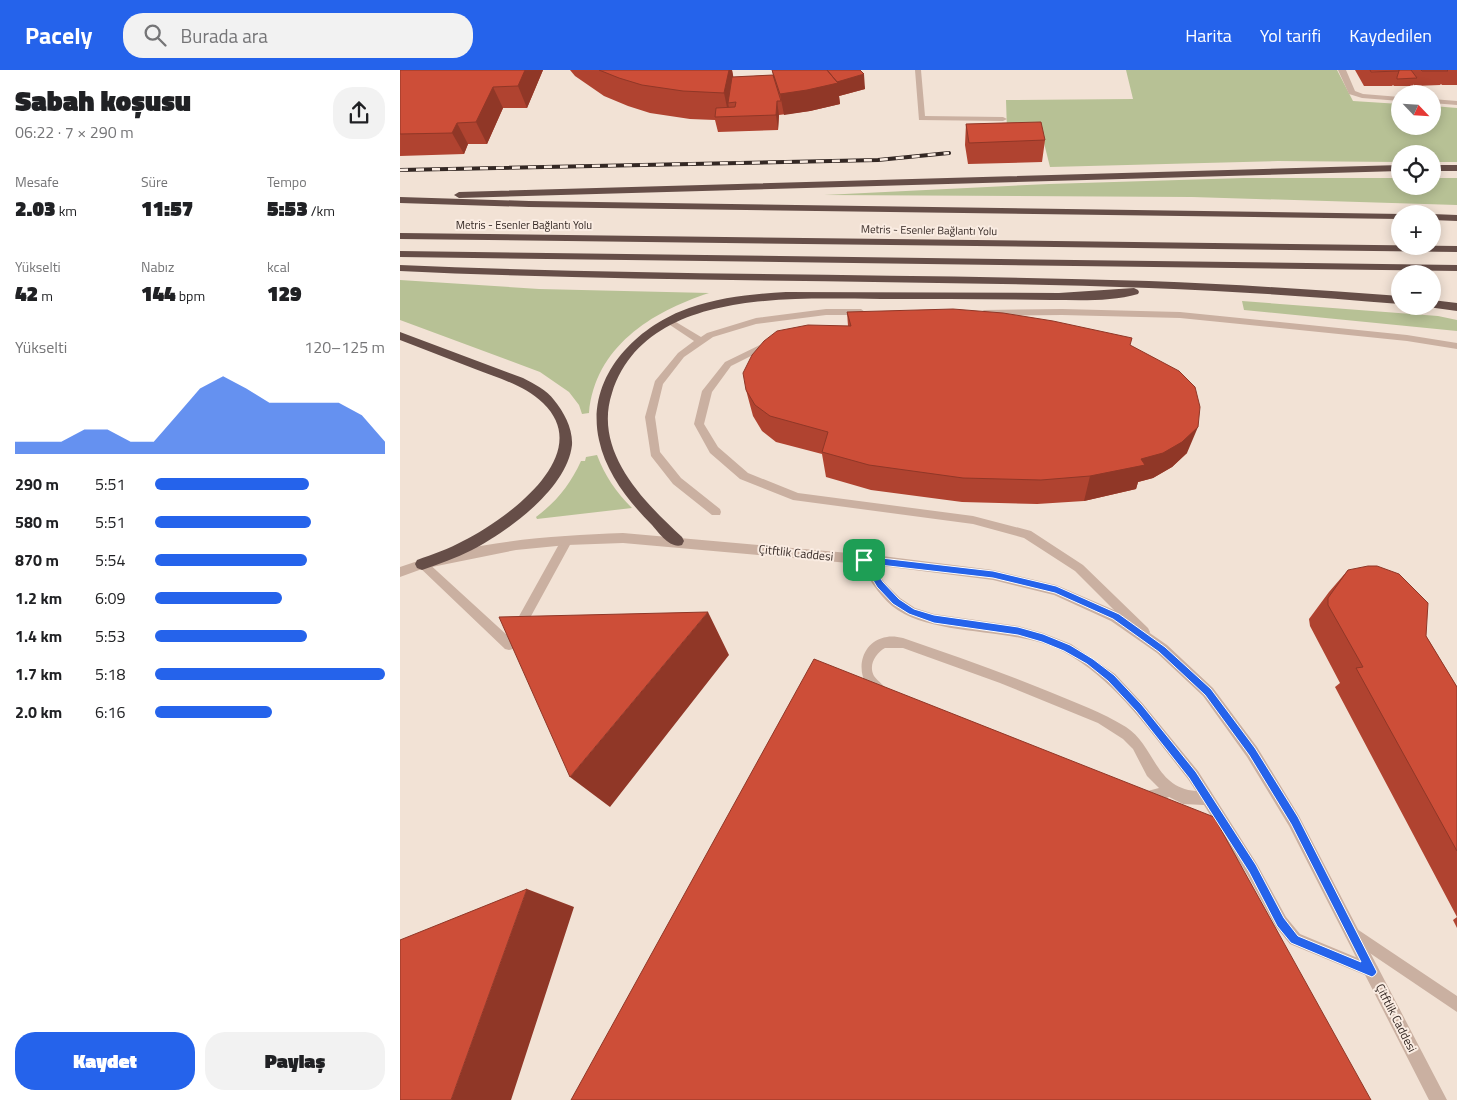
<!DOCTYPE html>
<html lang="tr">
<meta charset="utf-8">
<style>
:root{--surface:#fff;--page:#f2f2f2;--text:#202124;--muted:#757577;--accent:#2563eb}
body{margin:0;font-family:"Titillium Web",sans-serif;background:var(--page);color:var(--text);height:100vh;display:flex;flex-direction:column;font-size:19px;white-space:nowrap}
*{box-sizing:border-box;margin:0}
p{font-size:16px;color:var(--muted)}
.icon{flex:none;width:28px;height:28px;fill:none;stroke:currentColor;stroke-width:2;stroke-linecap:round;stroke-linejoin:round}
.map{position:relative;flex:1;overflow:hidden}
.drawer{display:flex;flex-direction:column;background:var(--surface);width:400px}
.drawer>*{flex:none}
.needle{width:32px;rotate:115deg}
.tools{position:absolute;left:991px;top:15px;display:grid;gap:10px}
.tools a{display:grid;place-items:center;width:50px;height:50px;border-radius:50%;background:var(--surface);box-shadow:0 2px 12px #0003;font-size:25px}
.pin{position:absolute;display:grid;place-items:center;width:42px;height:42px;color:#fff;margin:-21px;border-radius:10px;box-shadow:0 2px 8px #0006}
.round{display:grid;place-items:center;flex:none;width:52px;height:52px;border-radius:20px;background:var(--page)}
.head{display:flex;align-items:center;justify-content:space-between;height:85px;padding:0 15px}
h1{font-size:28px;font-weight:800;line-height:38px}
.figures{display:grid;grid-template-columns:repeat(3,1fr);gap:8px;height:85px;padding:5px 15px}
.figures div{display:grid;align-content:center}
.figures b{font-size:21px;font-weight:800}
.figures small{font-size:14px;font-weight:400}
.figures p{font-size:14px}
.chart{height:140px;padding:10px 15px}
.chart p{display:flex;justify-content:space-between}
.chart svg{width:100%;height:90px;margin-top:5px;fill:var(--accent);opacity:.7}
.primary-button{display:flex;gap:10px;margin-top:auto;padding:10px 15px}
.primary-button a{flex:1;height:58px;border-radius:20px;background:var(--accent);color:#fff;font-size:20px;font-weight:800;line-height:58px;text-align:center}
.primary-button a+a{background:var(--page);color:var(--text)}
ul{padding:0 15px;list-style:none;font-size:16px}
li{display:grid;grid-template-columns:80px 60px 1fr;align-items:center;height:38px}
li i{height:12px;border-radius:6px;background:var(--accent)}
header{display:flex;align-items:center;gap:30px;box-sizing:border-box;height:70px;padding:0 25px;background:var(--accent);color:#fff}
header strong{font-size:24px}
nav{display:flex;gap:28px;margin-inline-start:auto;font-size:18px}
.search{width:350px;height:45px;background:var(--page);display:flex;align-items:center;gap:12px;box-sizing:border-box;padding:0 18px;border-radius:20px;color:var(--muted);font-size:19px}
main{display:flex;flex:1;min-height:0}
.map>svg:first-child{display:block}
.green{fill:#b7c195}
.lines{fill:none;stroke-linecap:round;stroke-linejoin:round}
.service{fill:#cab0a1;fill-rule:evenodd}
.minor{fill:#cab0a1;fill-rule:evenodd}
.trunk{fill:#664e48;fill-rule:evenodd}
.rail-casing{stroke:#342824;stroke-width:4}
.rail{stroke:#faece2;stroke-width:2.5;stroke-dasharray:8;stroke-linecap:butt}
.wall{fill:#b04330}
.shaded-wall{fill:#903727}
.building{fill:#cd4e38;stroke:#903727}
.route{fill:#2563eb;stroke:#fff;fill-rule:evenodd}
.labels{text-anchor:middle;stroke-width:4;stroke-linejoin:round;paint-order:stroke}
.far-street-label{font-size:11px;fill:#342824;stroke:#faece2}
.street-label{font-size:12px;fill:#342824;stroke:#faece2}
</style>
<header>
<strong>Pacely</strong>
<div class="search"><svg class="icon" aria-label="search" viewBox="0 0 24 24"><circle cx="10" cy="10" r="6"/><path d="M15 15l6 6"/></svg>Burada ara</div>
<nav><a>Harita</a><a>Yol tarifi</a><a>Kaydedilen</a></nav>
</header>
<main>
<section class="drawer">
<div class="head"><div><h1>Sabah koşusu</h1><p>06:22 · 7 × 290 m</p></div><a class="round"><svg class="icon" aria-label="share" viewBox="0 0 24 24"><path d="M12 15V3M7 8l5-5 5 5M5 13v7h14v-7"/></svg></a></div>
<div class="figures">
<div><p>Mesafe</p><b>2.03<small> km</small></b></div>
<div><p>Süre</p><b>11:57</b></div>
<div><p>Tempo</p><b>5:53<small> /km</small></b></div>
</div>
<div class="figures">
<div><p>Yükselti</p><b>42<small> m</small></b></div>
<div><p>Nabız</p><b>144<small> bpm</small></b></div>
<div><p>kcal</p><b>129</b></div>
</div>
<div class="chart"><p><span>Yükselti</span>120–125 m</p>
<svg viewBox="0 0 160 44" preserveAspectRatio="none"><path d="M0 44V38L10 38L20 38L30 32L40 32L50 38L60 38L70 25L80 12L90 6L100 12L110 19L120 19L130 19L140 19L150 25L160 38V44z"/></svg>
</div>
<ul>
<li><b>290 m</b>5:51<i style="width:67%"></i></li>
<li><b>580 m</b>5:51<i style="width:68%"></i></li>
<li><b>870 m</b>5:54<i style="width:66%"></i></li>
<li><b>1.2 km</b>6:09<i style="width:55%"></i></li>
<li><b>1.4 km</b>5:53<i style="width:66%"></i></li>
<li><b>1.7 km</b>5:18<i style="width:100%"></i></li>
<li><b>2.0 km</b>6:16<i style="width:51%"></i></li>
</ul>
<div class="primary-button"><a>Kaydet</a><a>Paylaş</a></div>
</section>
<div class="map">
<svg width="1057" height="1030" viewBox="0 0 1057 1030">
<rect width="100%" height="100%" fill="#f2e2d5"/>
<path class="green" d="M726,0H937L953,31L1000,34V56H1032L1033,36L1057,38V92H1033L1032,84H1000V92L878,91L650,97L641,61H607L606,30L733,29Z
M844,108H1000V116H1032L1033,108H1057V135L792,127L424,125L649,114Z
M0,210L139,219L309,223C251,242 195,277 189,343L182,344L179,335L169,322L140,302L0,250Z
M842,231L1038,246L1057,250V261L844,240Z
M197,385C205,406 216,422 232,438L137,449L136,447C157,431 170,415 181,391H185L186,387Z"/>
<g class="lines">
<path class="service" d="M515,0H521L525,46L603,47L607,49L603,51L519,50Z
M426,239H461L465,242L461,245H426L356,254L313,267L284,287L263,314L255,347L260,382L281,408L320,439L321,442L320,445H312L273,414L251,386L245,347L255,311L278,283L294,271L264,251L268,248L271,249L301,267L307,263L356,248Z
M662,239L780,242L1007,265L1057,273V279L1007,271L780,248L662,245L584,246L580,243L584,240Z
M370,270L375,273L373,275L331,296L312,322L304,354L318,377L348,403L398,423L573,446L631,461L683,495L748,558L750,562L748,566L744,567L740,566L675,501L624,468L573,454L393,430L340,409L310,383L294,354L302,321L325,292Z
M167,466L171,467L172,470L171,473L113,579L109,580L105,579L16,494L18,491H26L108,566L163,467Z
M464,485L468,487L484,512L500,528L515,538L534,544L618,556L643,563L671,574L715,604L743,634L798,701L857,794L886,847L900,864L977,896L979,901L977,906L972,908L890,874L876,857L847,804L804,735L783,734L769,727L748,736L740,733L738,728L740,723L759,718L747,706L733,679L723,669L698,653L600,613L503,578H485C476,583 468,595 474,606C478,612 485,615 488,622L486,626L482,628C453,616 455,572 487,567C492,566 498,567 503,568C552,585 602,602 650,622C676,633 702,642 726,657C755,676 755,718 796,721L788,709C751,663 717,611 664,582C613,555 534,569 492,536C478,524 467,506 458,490L460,487Z
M951,855L1057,926V942L946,867L944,862L946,857Z"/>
<path class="minor" d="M938,0H946L955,21L963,24L1000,27V31L962,28L949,24Z
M1032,29L1057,31V35L1032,33Z
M223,463L482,486L593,500L656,515L721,543L767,575L813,618L857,677L899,746L1047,1030H1029L889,756L847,687L803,626L757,583L711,551L654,525L593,510L482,496L223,473L167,475L116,480L22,499L0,507V497C71,471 148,466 223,463Z"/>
<path class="trunk" d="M1000,95V101L59,128L54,125L59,122Z
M1032,95H1057V101H1032Z
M0,127L129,131L1003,144H1000V149L129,137L0,133Z
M1032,144L1057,145V151L1032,150Z
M0,163L1057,176V182L0,169Z
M0,181L1057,195V201L0,187Z
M0,195C250,206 499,203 749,211C833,214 916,220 1000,226V234C916,227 833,221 749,218C499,209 250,213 0,201Z
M734,218L738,220L739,222L738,224C711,232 679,230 651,230C595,229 538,229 481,229C394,229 246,217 212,323C193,381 243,431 282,467L284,471L282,475C270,479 259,463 252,455C229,432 206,403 199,370C185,308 235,257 289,238C321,227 353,224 386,222L659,223Z
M1032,230L1057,233V241L1028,237L1032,236Z
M0,262L123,308C134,314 147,320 154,330C164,342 173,359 172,375C167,419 108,461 72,480C56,488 39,494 22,500L17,498L15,494L17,490C33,484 49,479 63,471C105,450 197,385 143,333C124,315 98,308 75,299C50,289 25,280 0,270Z"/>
<defs>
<path id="rail" d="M0,100L478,90L549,83"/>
</defs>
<use href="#rail" class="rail-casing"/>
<use href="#rail" class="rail"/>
</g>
<path class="wall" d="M0,0H143L127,38H103L87,74H68L64,84L0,86Z
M170,0H332L333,7L373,5L372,0H460L465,19L439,26L440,34L410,41L379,45L378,60L318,62L315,50L290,49L250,43L228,36L204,26L175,6Z
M955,0H1057V15H1042L1041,14L1040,15L1014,16V14L1013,16H994L993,15L992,16H964Z
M566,54L645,70L642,92L568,94L565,75Z
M447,242L730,275L787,383L772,397L753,408L738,412L736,419L684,431L637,434L562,432L471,420L426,407L422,384L376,372L362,361L353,346L346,320L448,256Z
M948,500L1026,566L1057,617V858L1053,850L1057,847L935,617L940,613L910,556L909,549L929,522Z"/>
<path class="shaded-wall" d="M125,0H143L127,38L118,16Z
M329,0H332L336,20L328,33L331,47H329L324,23Z
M464,4L465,19L439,26L440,34L410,41L384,45L380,24L433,13Z
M93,17L103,38L87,74L76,52Z
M377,31L379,45L378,60L376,45Z
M57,53L68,74L64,84L52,63Z
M798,357L787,383L772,397L753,408L738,412L736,419L684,431L690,406L741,389Z
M308,542L329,585L210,737L170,707Z
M127,819L174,837L111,1030H51Z"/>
<path class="building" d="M0,0H125L118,16L93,17L76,52L57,53L52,63L0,64Z
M199,0H329L324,23L283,21L242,15L219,8Z
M372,0H427L438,13L407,20L380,24Z
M427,0H460L464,4L437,12Z
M970,0H999V1L971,2Z
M999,0H1011L1017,8L997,9V7L999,1Z
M1021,0H1047L1048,1H1022Z
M373,5L381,31H377L376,45L315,47L316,38L335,37L336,32L328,33L332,7Z
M641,52L645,70L569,73L566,54Z
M553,239L603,243L653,251L732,268L730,275L779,301L795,317L800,337L798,357L782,372L763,383L741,389L745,395L690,406L641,410L563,408L469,395L422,382L428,362L370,346L355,335L346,320L343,303L352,285L364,271L377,261L408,255L451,256L447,242Z
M968,496H977L999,504L1028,533L1026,566L1057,617V781L956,598L963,597L928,535V528L948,500Z
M308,542L170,707L99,547Z
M414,589L814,747L971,1030H171Z
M127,819L51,1030H0V870Z"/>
<path class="route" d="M464,486L593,501L656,516L719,544L765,577L811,619L855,678L898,747L975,898L977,902L975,905L972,907L891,873L877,856L849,802L789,708L736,641L708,611L687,594L664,581L642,572L618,565L534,553L509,544L493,534L477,517L461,490ZM471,494L593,508L655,523L713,549L759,582L805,625L849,685L891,754L961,892L898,866L884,848L856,795L796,702L742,635L714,605L693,589L670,575L643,564L618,557L534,545L514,539L499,529L483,512Z"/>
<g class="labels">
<g class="far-street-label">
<text x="124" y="159">Metris - Esenler Bağlantı Yolu</text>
<text transform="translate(529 160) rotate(1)" y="4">Metris - Esenler Bağlantı Yolu</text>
</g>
<g class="street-label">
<text transform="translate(396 483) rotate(6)" y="4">Çitftlik Caddesi</text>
<text transform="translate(996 948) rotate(63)" y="4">Çitftlik Caddesi</text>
</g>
</g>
</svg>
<div class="tools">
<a><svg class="needle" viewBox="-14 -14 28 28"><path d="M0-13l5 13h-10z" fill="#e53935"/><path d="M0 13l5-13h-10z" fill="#757577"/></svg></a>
<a><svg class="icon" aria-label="locate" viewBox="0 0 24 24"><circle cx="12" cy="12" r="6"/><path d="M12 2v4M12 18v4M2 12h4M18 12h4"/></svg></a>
<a>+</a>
<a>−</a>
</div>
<div class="pin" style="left:464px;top:490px;background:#1e9e55"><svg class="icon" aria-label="arrive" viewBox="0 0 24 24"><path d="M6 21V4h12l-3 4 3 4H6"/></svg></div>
</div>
</main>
